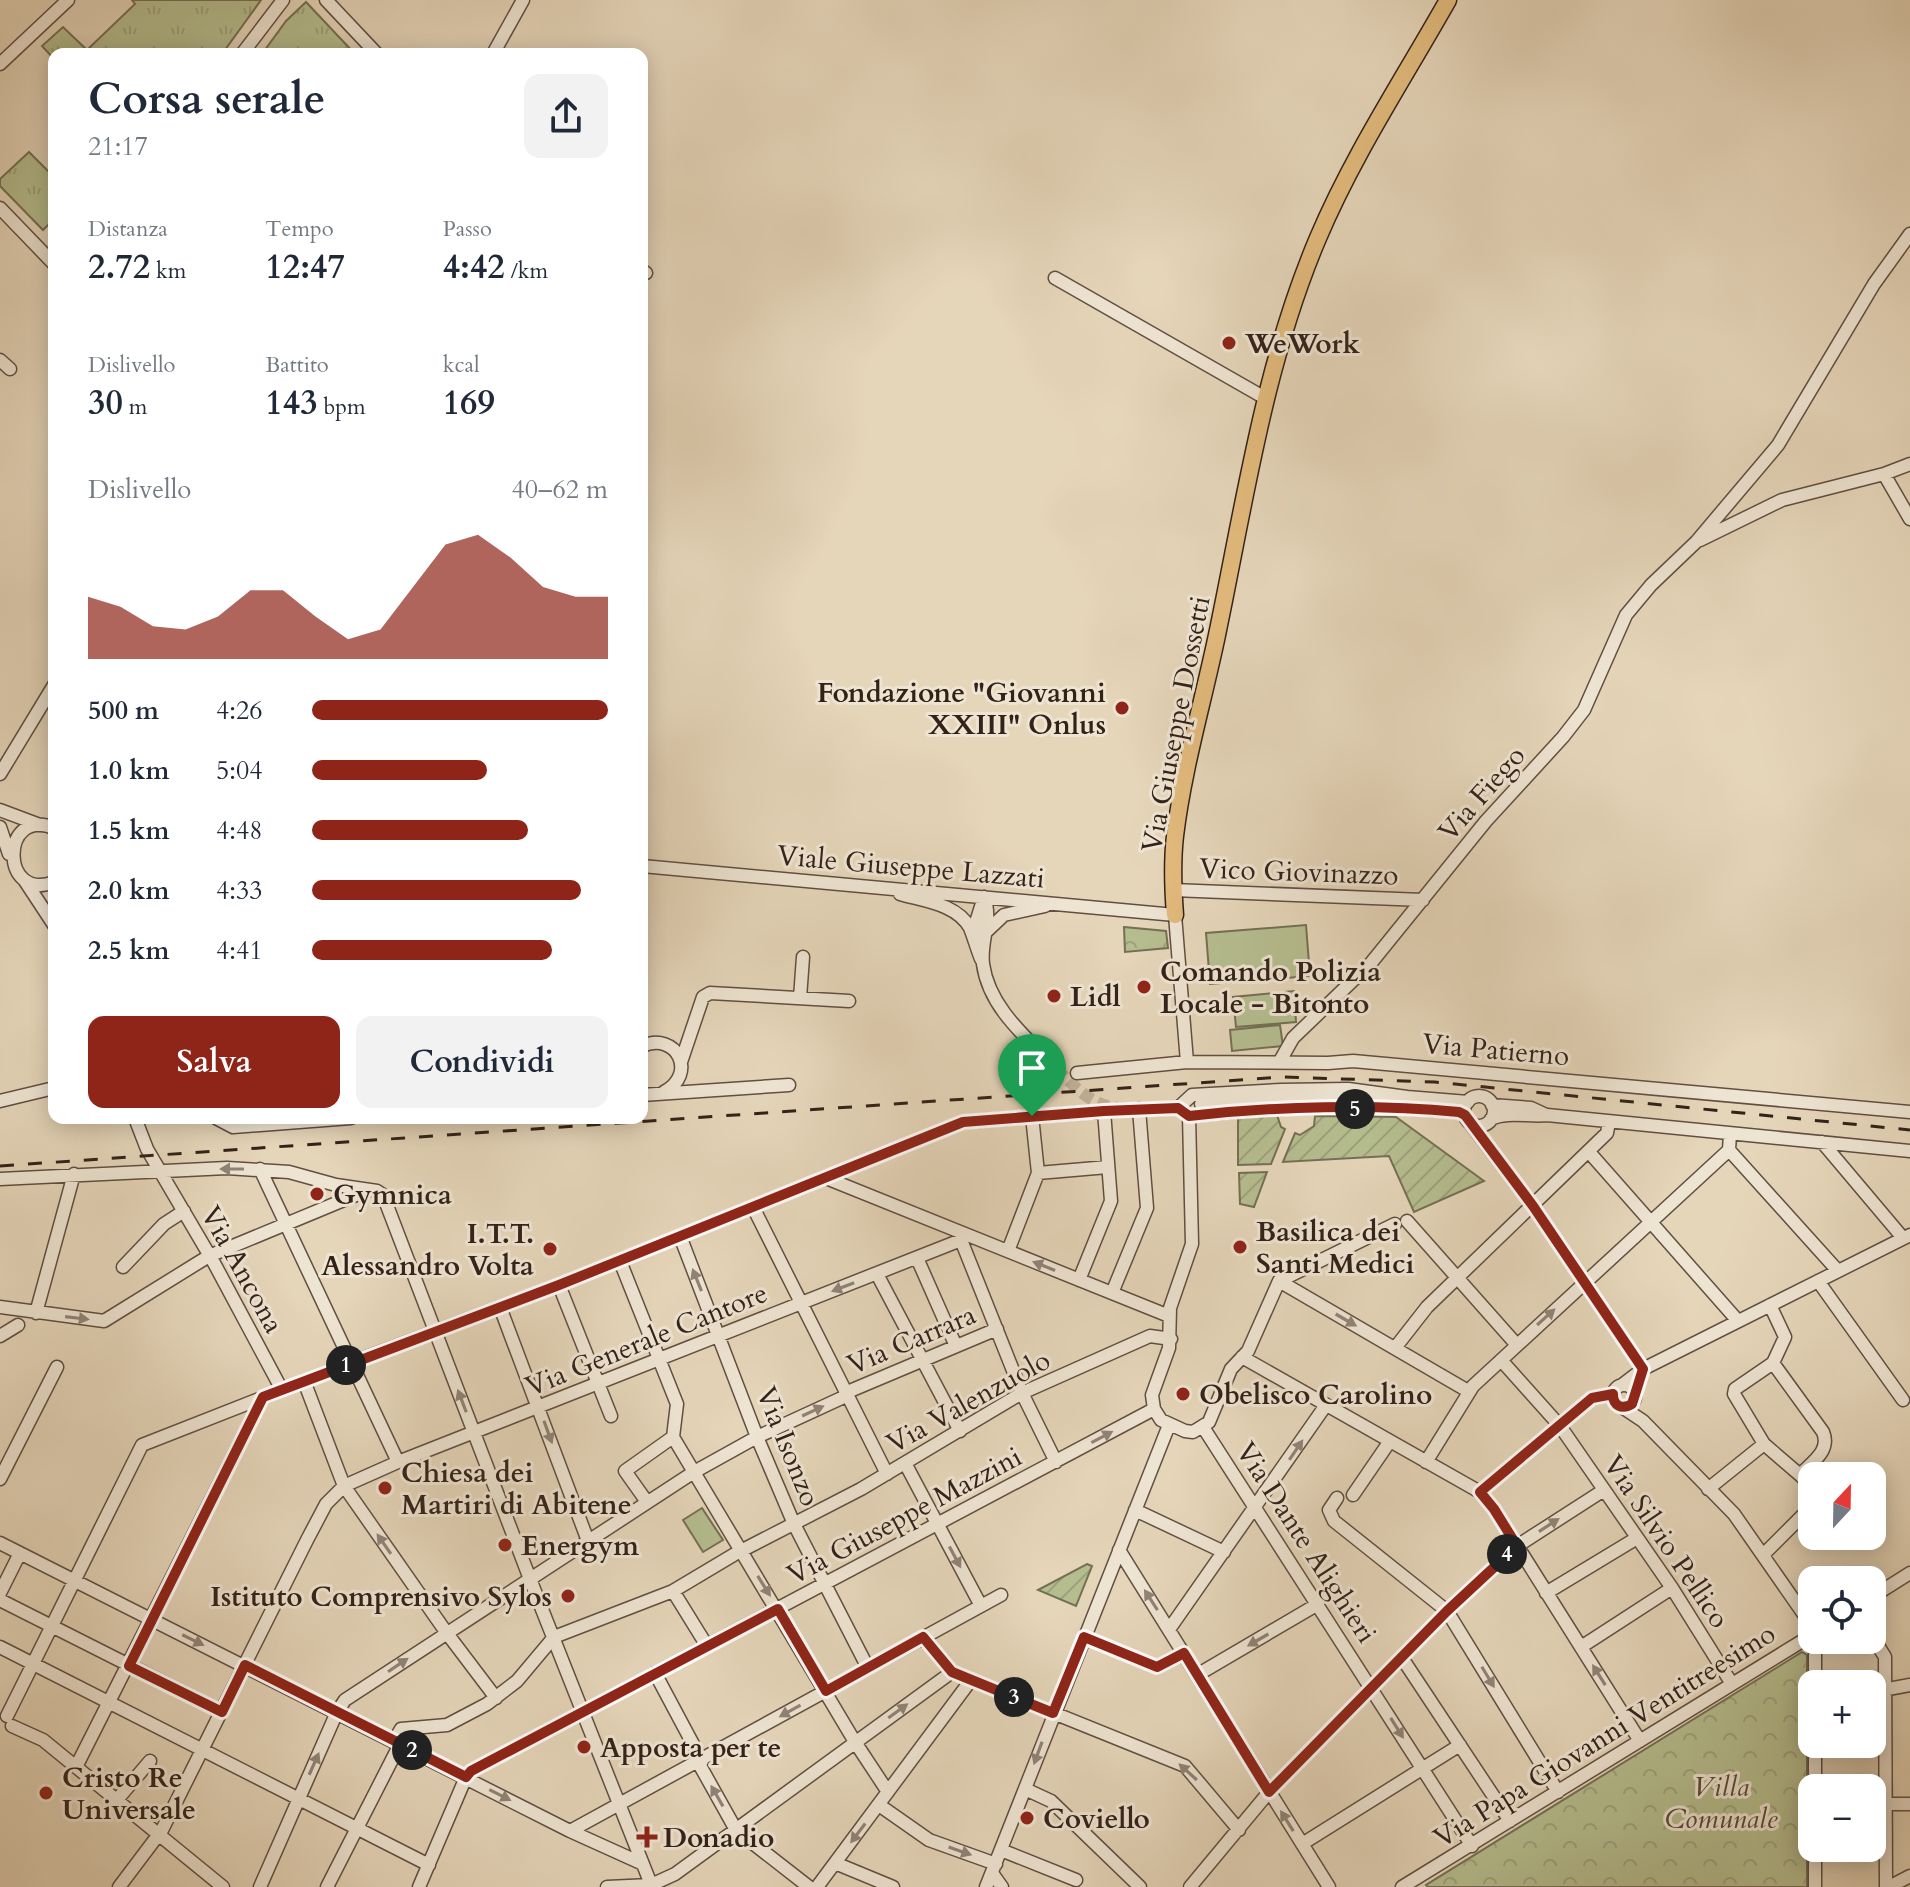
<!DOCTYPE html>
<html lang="it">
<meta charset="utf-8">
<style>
:root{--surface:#fff;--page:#f2f2f3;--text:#1f2937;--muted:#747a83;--accent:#8f2418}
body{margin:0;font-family:Cardo,serif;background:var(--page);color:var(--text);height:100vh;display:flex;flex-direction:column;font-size:30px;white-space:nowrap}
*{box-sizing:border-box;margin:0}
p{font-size:26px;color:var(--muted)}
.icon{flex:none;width:44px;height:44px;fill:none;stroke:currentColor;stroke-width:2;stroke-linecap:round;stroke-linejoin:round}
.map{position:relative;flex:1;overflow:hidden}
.sheet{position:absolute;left:48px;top:48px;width:600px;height:1076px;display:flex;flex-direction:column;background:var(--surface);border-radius:16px;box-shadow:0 4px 20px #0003}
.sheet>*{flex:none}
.needle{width:52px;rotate:22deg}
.controls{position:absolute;left:1798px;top:1462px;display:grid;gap:16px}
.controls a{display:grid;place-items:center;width:88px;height:88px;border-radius:16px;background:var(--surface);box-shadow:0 4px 20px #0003;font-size:40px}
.pin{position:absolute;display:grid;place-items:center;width:68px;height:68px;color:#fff;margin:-82px -34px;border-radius:50% 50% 50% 0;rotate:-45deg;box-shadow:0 0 8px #0007}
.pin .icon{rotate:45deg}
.km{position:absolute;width:40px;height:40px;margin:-20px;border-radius:50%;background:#222;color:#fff;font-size:22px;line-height:40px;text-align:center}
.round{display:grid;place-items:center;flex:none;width:84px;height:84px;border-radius:16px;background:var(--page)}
.overview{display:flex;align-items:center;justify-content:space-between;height:136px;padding:0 40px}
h1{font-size:44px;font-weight:700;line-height:60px}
.stats{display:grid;grid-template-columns:repeat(3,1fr);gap:12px;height:136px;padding:8px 40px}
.stats div{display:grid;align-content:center}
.stats b{font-size:34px;font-weight:700}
.stats small{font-size:22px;font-weight:400}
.stats p{font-size:22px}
.chart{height:224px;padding:16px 40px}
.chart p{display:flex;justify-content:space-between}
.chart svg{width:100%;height:144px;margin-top:8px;fill:var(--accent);opacity:.7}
.action{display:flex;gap:16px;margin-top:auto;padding:16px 40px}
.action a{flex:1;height:92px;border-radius:16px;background:var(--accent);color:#fff;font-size:32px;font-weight:700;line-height:92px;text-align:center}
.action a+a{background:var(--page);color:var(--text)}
ul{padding:0 40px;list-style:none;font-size:26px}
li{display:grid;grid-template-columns:128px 96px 1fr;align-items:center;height:60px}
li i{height:20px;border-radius:10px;background:var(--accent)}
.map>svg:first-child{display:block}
.grass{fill:url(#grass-tufts);stroke:#747054;stroke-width:2}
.park{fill:url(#park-crowns);stroke:#747054;stroke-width:2}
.garden{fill:url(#garden-furrows);stroke:#747054;stroke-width:2}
.pitch{fill:#b5bd8f;stroke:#747054;stroke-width:2}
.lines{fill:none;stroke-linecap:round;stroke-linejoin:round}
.minor-tunnel{stroke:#c1b199;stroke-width:12;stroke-dasharray:12 6;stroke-linecap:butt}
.minor-casing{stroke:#604f42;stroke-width:15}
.major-casing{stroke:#33221a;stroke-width:19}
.minor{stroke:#eee4d2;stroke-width:12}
.major{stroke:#e2ba7c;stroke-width:16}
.rail{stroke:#33221a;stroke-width:3;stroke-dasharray:14 14;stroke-linecap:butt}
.oneway{fill:#908376}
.route-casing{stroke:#fff;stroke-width:16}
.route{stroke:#8f2418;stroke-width:10}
.poi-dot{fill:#8f2418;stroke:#eee4d2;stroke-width:3}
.labels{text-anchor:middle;stroke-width:6;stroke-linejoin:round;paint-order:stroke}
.poi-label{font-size:28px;font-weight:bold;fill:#33221a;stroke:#eee4d2;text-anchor:start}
.street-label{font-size:28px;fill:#33221a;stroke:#eee4d2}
.park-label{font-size:28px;font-style:italic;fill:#544937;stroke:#eee4d2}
</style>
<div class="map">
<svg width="1910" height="1887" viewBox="0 0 1910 1887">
<defs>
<pattern id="grass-tufts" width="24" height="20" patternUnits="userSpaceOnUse" patternTransform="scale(2)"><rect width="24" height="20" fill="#b5bd8f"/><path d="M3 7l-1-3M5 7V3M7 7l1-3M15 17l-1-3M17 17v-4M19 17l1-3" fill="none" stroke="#9ca27b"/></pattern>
<pattern id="park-crowns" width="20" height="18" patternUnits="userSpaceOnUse" patternTransform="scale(2)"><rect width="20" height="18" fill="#b5bd8f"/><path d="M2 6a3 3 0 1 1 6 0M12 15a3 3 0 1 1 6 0" fill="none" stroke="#9ca27b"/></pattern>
<pattern id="garden-furrows" width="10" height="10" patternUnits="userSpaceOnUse" patternTransform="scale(2)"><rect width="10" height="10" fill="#b5bd8f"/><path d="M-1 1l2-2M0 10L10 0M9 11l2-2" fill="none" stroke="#9ca27b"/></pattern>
</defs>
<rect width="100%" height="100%" fill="#e5d5b9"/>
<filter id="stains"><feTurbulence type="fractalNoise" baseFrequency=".0025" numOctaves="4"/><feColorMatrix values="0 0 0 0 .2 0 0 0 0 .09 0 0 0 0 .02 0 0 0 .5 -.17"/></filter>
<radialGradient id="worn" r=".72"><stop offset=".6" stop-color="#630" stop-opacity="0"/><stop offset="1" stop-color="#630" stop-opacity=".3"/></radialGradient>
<path class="grass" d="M132,0H261L222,54H54V59L42,46L63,27L87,50L135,4Z
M306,2L355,54H356H262L286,21Z
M29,152L50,173L54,170V219L43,230L0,186V179Z"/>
<path class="park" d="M1124,927L1166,931L1168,948L1125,952Z
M1802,1652L1807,1655V1887H1428L1426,1885Z"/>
<path class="garden" d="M1277,1115L1281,1127L1285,1129L1271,1164L1238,1165V1118Z
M1315,1116L1396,1117L1484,1181L1414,1212L1389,1156L1283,1162L1295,1133L1300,1135L1314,1126Z
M1267,1172L1254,1207L1240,1204L1239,1173Z
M1087,1564L1092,1566L1076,1606L1038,1590Z"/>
<path class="pitch" d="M1306,925L1310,976L1210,984L1206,933Z
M1294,991L1296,1022L1236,1027L1233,997Z
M1280,1025L1283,1046L1232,1051L1230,1030Z
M702,1508L723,1540L703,1552L683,1520Z"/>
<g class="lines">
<path class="minor-tunnel" d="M1056,1068C1075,1087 1090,1105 1118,1108"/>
<defs>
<path id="minor" d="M326,0L377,54
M242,54L283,0
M493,54L523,0
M0,64L68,0
M0,208L54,264
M642,270L646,273
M1055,278L1265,398
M0,360L10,369
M1884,474L1910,519
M1700,540L1782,500L1884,474L1910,464
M0,774L54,685
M0,810L40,825
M0,827L9,854
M54,828C0,806 0,903 54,882
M642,866L1175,915L1187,1062
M25,881L54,925
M1173,890L1423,900
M900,894C924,901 957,904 970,928C974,938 977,949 981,959
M984,897C993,922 980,939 983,964C989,1008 1027,1038 1056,1068
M987,931L1004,915L1045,906
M978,940L977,919L984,897
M800,998L803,957
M642,1046C677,1031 698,1074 664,1092
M1280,1061L1293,1038L1371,963L1486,821L1563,737L1584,710L1626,615L1651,585L1696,542L1778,445L1874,284L1910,234
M681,1062L703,997L710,993L849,1001
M1077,1073L1187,1062L1328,1063L1353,1061L1910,1112
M642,1095L789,1085
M1464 1111a15 15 0 1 1 30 0a15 15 0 1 1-30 0Z
M0,1101L54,1088
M1201,1104L1377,1098
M1492,1105L1531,1108L1544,1114
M1178,1108L1192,1095L1281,1090L1348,1089L1407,1097L1468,1102
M1184,1112L1189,1116C1275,1106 1373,1104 1459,1112L1465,1115
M1189,1116L1192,1244L1170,1308L1169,1348L1152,1395L1154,1409L1161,1420L1185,1431L1193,1432L1209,1422L1231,1369L1248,1351L1279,1281L1395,1224
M135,1118L147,1149L214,1263L282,1390
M216,1118L233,1127L351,1118
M1491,1119C1506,1111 1530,1117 1547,1115L1910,1151
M1470,1123L1533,1206L1643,1369
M1822,1142L1903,1238
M1729,1150L1838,1271
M1589,1152L1738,1321
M260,1169L398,1462
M1038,1173L1108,1167
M826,1178L1169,1316
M0,1179L227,1168L289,1172L336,1185L377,1191L383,1195L530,1579L652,1887
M753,1207L887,1474
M1407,1221L1516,1344
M680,1236L757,1437L794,1524L868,1668
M961,1240L1022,1393L1056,1462
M1008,1251L1038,1173L1032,1116
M917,1258L955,1344
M620,1261L677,1404L673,1437L855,1742L888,1792
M123,1267L164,1224L184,1211
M877,1274L960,1431
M1079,1280L1111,1201L1104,1111
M1279,1281L1468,1391
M1818,1281L1903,1400
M559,1285L611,1416
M1112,1293L1147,1208L1139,1109
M1770,1305L1785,1337L1773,1363L1823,1432C1831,1451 1812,1462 1800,1475L1764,1444L1734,1394L1735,1389L1773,1363
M0,1307L104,1321L209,1256L368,1190
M500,1307L588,1541
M36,1313L74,1174
M0,1336L18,1325
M1395,1348L1427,1307L1607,1133L1609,1122
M1242,1357L1480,1492L1494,1509L1640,1741
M1501,1360L1560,1426L1672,1588L1732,1684
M304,1381L344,1486L446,1632L496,1698
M1613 1396a11 11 0 1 1 22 0a11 11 0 1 1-22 0Z
M1622,1385L1643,1369L1910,1235
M845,1393L997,1329
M1622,1407L1643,1421L1734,1514L1812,1626
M1203,1427L1472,1846
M1426,1462L1473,1386L1729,1150L1730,1134
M905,1463L981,1606
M1800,1475L1812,1487
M0,1479L57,1367
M1708,1489L1764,1444
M1480,1492L1592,1398L1613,1394
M1353,1495L1390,1441
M1337,1498L1329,1510L1334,1521L1447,1611L1558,1792
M647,1502L625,1471L673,1437
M1135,1510L1224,1552
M0,1543L570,1831L643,1864
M1119,1550L1329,1887
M1763,1555L1812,1506
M673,1591L707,1646
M0,1593L20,1553
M1546,1593L1637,1538
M1872,1597L1910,1573
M0,1600L222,1712
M1170,1628L1326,1405
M1872,1636L1885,1657L1886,1887
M923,1637L952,1672L1185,1766L1239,1830
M1084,1637L1157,1667L1184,1653
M1815,1640V1684
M0,1647L429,1865
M1581,1647L1672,1588
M1402,1658L1510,1821
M655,1673L702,1761
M1197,1675L1318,1604
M1872,1692L1910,1685
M7,1716L142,1445L351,1363L559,1285L963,1122L1104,1111L1178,1108
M12,1726L43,1740L223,1887
M394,1741L401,1729L447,1725L487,1704L517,1681L554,1637L673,1591L735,1554L861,1489L1022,1393L1150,1336L1171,1339
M698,1762L736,1830L809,1887
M76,1767L263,1397
M1815,1788V1744
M1025,1789L1051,1801L1140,1887
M116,1801L150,1761
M1872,1804H1910
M879,1805L929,1840L996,1864
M570,1831L1001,1595
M1302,1844L1460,1745
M1815,1848V1887
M1001,1850L1076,1880
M835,1863L893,1887
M992,1873L1002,1887
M119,1887L162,1830L307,1540L326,1504L344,1486L398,1462L961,1240L963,1234
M260,1887L337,1712L345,1700L694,1472L757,1437L846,1396
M327,1887L400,1744
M419,1887L466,1777L471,1771L1154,1409
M607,1887L651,1885L675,1874L952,1672
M817,1887L971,1680
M986,1887L1169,1425
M1190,1887L1269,1792L1447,1611L1517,1546L1604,1490
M1402,1887L1812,1635
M1889,1887L1910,1876"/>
<path id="major" d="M1175,915C1173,889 1172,862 1175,836C1183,769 1203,702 1217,635C1245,501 1264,365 1318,238C1353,155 1404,78 1448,0"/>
</defs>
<use href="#minor" class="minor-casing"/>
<use href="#major" class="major-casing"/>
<use href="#minor" class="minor"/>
<use href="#major" class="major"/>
<path class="rail" d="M0,1166L1283,1077L1435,1082L1910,1130"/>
</g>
<defs><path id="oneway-solid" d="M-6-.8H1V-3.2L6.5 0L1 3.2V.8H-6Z" transform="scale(2)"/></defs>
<g class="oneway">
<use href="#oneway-solid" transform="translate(232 1169) rotate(-180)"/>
<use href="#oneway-solid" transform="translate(1044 1266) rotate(-158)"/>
<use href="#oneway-solid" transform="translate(697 1280) rotate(-112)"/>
<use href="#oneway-solid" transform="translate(843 1287) rotate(159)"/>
<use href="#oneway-solid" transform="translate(1546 1317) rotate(-42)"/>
<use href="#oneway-solid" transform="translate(77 1318) rotate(7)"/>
<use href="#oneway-solid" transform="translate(1346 1320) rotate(30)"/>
<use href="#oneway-solid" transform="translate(462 1401) rotate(-111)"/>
<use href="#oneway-solid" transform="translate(813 1411) rotate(-25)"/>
<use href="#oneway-solid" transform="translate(548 1432) rotate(70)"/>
<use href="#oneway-solid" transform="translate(1102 1437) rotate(-28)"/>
<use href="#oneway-solid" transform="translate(1296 1450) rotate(-56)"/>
<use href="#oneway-solid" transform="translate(1549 1525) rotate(-33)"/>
<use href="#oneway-solid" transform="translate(384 1544) rotate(-125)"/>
<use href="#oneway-solid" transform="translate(955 1557) rotate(62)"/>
<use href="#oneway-solid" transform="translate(764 1586) rotate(58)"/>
<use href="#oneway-solid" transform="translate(1151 1600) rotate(-123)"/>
<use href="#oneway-solid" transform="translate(193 1640) rotate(26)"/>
<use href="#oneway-solid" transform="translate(1258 1640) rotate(150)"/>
<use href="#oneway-solid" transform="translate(398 1665) rotate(-34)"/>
<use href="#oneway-solid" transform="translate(1599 1675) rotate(-122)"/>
<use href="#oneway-solid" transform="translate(1488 1677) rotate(59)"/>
<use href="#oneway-solid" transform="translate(790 1711) rotate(151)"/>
<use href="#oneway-solid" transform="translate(898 1711) rotate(-36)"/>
<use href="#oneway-solid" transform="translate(1397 1728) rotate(58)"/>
<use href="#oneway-solid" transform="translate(1038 1753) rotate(110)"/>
<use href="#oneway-solid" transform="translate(314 1764) rotate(-66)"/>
<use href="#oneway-solid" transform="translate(1188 1772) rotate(-138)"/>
<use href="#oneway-solid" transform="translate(500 1795) rotate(27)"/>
<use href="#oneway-solid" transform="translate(717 1796) rotate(-120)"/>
<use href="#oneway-solid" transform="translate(1287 1821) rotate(-122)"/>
<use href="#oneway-solid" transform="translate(858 1833) rotate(127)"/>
<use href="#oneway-solid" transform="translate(960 1851) rotate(19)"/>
</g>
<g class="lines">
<defs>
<path id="route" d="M1178,1108L1189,1116C1275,1106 1374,1104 1459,1112L1465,1115L1533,1206L1643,1369L1632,1404C1622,1410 1613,1406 1613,1394L1592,1398L1480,1492L1494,1509L1517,1546L1447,1611L1269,1792L1184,1653L1157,1667L1084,1637L1053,1713L952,1672L923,1637L826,1691L778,1609L471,1771L466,1777L245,1665L222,1712L129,1666L263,1397L559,1285L963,1122L1104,1111Z"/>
</defs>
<use href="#route" class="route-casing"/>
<use href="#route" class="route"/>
</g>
<g class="poi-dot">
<circle cx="1229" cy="343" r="8"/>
<circle cx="1122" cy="708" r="8"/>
<circle cx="1144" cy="987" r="8"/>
<circle cx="1054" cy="996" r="8"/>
<circle cx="317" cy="1194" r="8"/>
<circle cx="1240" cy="1247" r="8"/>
<circle cx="550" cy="1249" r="8"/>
<circle cx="1183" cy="1394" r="8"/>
<circle cx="385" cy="1488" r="8"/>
<circle cx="505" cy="1545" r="8"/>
<circle cx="568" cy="1596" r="8"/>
<circle cx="584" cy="1747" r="8"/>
<circle cx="46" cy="1793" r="8"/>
<circle cx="1027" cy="1818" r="8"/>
<path d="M643 1825h8v8h8v8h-8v8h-8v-8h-8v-8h8z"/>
</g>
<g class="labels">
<g class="poi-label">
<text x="1245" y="353">WeWork</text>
<text x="1106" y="702" text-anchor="end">Fondazione "Giovanni<tspan x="1106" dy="32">XXIII" Onlus</tspan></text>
<text x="1160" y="981">Comando Polizia<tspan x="1160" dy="32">Locale - Bitonto</tspan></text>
<text x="1070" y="1006">Lidl</text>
<text x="333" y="1204">Gymnica</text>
<text x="1256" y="1241">Basilica dei<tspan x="1256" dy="32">Santi Medici</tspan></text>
<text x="534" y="1243" text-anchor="end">I.T.T.<tspan x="534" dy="32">Alessandro Volta</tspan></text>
<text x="1199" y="1404">Obelisco Carolino</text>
<text x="401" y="1482">Chiesa dei<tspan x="401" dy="32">Martiri di Abitene</tspan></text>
<text x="521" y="1555">Energym</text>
<text x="552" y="1606" text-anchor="end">Istituto Comprensivo Sylos</text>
<text x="600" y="1757">Apposta per te</text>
<text x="62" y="1787">Cristo Re<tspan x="62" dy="32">Universale</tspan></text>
<text x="1043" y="1828">Coviello</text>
<text x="663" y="1847">Donadio</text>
</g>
<g class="street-label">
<text transform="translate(1175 724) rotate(-79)" y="10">Via Giuseppe Dossetti</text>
<text transform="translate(1481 793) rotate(-49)" y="10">Via Fiego</text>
<text transform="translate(911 866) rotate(5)" y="10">Viale Giuseppe Lazzati</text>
<text transform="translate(1299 871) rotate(2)" y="10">Vico Giovinazzo</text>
<text transform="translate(1496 1049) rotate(5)" y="10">Via Patierno</text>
<text transform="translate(243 1269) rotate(61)" y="10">Via Ancona</text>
<text transform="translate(646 1339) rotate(-22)" y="10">Via Generale Cantore</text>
<text transform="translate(911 1339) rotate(-23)" y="10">Via Carrara</text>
<text transform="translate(968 1401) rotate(-29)" y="10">Via Valenzuolo</text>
<text transform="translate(789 1446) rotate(68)" y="10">Via Isonzo</text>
<text transform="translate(904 1515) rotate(-28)" y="10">Via Giuseppe Mazzini</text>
<text transform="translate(1667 1541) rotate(56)" y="10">Via Silvio Pellico</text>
<text transform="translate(1307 1542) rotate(57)" y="10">Via Dante Alighieri</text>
<text transform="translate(1604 1735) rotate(-32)" y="10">Via Papa Giovanni Ventitreesimo</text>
</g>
<g class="park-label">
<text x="1721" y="1796">Villa<tspan x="1721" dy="32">Comunale</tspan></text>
</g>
</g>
<rect width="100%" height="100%" filter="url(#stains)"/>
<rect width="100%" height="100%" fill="url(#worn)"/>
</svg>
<div class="controls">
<a><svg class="needle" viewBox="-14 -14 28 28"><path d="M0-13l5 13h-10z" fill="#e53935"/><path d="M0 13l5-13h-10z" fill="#747a83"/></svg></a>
<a><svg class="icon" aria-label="locate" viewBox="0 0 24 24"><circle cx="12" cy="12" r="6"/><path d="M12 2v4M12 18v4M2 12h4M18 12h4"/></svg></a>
<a>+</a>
<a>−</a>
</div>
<div class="pin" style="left:1032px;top:1116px;background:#1e9e55"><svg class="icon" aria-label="arrive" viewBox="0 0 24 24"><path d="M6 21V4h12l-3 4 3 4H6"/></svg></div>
<b class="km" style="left:346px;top:1365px">1</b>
<b class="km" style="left:412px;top:1750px">2</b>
<b class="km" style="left:1014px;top:1697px">3</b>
<b class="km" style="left:1507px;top:1554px">4</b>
<b class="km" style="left:1355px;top:1109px">5</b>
<section class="sheet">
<div class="overview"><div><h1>Corsa serale</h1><p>21:17</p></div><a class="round"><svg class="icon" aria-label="share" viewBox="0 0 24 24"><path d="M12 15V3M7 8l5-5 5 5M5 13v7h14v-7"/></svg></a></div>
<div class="stats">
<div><p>Distanza</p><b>2.72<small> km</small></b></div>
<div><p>Tempo</p><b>12:47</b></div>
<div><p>Passo</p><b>4:42<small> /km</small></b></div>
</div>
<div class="stats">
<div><p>Dislivello</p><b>30<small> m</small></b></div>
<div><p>Battito</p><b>143<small> bpm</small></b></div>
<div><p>kcal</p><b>169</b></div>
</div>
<div class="chart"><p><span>Dislivello</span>40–62 m</p>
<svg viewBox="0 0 160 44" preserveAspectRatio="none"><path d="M0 44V25L10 28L20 34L30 35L40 31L50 23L60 23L70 31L80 38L90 35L100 22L110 9L120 6L130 13L140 22L150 25L160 25V44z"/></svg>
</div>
<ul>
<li><b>500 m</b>4:26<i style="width:100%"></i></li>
<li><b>1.0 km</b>5:04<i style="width:59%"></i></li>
<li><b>1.5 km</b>4:48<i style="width:73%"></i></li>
<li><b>2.0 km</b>4:33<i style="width:91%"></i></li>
<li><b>2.5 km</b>4:41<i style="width:81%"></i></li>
</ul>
<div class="action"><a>Salva</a><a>Condividi</a></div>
</section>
</div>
